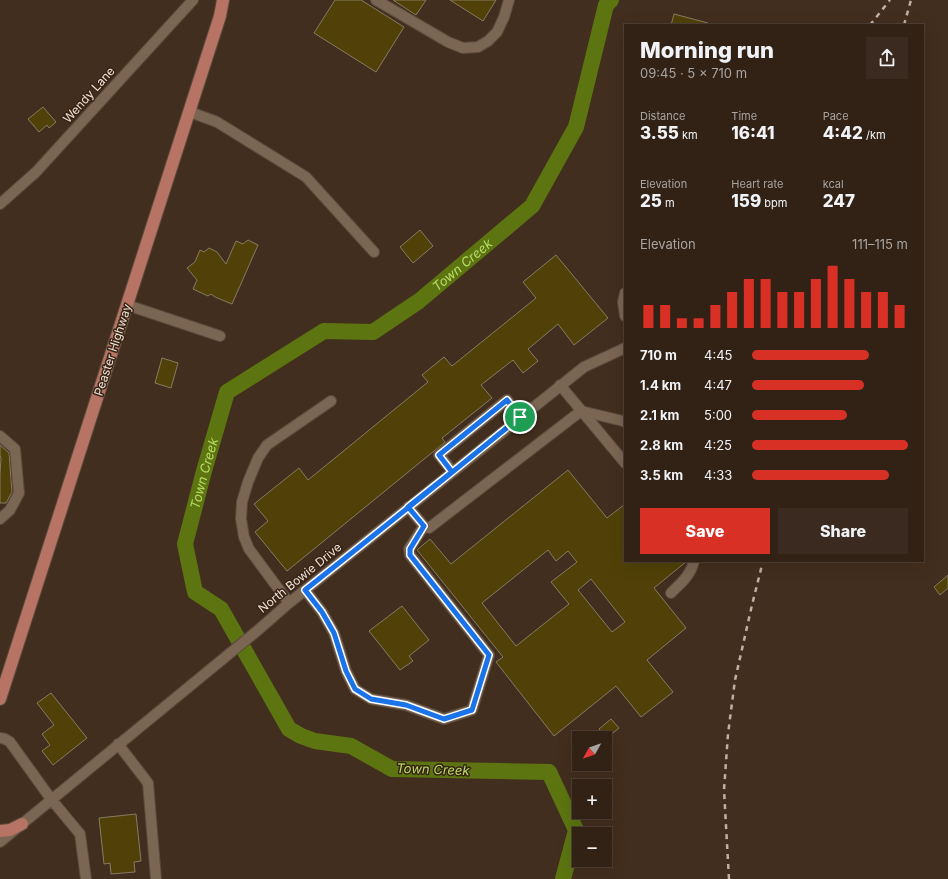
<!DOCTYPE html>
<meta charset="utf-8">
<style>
:root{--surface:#322216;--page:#3a2a1f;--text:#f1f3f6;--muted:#a8a4a1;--line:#4d3f35;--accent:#d93025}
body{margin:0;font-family:Inter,sans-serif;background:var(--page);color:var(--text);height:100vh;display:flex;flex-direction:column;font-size:15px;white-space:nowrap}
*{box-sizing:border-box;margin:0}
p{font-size:13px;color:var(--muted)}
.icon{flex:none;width:22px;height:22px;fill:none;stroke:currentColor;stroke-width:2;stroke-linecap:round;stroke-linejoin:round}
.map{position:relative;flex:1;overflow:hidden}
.panel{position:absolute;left:624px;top:24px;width:300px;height:538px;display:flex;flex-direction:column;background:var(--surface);border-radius:0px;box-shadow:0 4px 16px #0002,0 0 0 1px var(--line)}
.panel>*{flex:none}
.needle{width:26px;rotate:230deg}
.fabs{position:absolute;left:572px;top:731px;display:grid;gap:8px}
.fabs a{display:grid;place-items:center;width:40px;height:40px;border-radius:0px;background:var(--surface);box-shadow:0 4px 16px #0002,0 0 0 1px var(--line);font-size:20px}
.pin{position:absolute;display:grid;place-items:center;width:34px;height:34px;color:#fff;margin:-17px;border:2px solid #fff;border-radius:50%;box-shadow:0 1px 4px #0007}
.round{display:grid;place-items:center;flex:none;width:42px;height:42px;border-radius:0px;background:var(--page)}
.overview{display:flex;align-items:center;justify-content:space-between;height:68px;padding:0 16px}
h1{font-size:22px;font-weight:800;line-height:30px}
.metrics{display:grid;grid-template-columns:repeat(3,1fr);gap:6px;height:68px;padding:4px 16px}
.metrics div{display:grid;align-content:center}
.metrics b{font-size:17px;font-weight:800}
.metrics small{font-size:11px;font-weight:400}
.metrics p{font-size:11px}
.chart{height:112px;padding:8px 16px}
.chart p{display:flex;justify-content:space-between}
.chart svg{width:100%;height:72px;margin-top:4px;stroke:var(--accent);stroke-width:6}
.primary-button{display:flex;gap:8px;margin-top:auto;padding:8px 16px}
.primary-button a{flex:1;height:46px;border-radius:0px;background:var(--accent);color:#fff;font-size:16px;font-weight:800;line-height:46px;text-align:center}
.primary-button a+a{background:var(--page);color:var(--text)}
ul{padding:0 16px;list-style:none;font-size:13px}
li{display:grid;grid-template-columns:64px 48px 1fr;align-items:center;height:30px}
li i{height:10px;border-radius:5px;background:var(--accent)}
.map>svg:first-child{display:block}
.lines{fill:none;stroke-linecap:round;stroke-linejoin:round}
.river{stroke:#5c7511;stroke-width:16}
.building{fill:#514108;stroke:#857c62;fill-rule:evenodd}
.minor-casing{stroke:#5b4b3c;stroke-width:12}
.major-casing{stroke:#5b4b3c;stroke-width:14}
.minor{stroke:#7b6553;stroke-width:10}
.major{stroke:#b77364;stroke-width:12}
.rail{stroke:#beb0a4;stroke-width:2.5;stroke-dasharray:5 5;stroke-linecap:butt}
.route-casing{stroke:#fff;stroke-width:8}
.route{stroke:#1a73e8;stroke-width:5}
.labels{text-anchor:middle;stroke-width:3;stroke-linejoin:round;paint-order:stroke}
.street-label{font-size:12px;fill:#eee1d7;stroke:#372414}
.water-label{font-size:13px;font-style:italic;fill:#b9dd66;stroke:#372414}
</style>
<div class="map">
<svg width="948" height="879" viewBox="0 0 948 879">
<rect width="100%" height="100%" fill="#422e1e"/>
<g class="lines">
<path class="river" id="s1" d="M563,879L576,830L549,772L392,769L351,746L315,741L301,736L289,729L221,609L195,592L185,544L204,471L227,392L324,331L373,332L419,301L532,206L576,127L606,5L611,0"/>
</g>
<path class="building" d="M335,0H361L404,27L376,72L314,33Z
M393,0H426L416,15Z
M450,0H496L483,21Z
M674,14L708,23V25H671Z
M43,107L56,122L49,128L47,125L39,132L28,119Z
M420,230L433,246L413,263L400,247Z
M248,240L258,245L232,304L215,297L211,294L208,296L193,289L197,280L187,268L195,262L200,250L204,252L209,248L217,252L226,264L236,241L243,244Z
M556,255L608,318L574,345L558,324L528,349L538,361L523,373L513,360L481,385L492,398L442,438L445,442L287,571L255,532L268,521L254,504L299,468L308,480L428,382L422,375L444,357L452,366L536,298L523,282Z
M162,358L178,363L171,388L155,383Z
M0,445L9,453L12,492L6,503H0V475L1,457L0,456Z
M568,470L607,518L625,504V561H687L654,588L686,628L647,660L673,692L641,717L616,686L554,736L496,662L503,657L417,550L430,539L451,564ZM548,550L556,561L568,551L577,562L551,582L569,604L516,646L482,603ZM591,579L625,622L612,632L578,590Z
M948,575V588L940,595L934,587Z
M402,606L429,640L409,656L413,661L400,670L369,631Z
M51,693L87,738L53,765L42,751L50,745L42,734L54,725L37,703Z
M611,719L619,728L607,738L599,729Z
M136,814L141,861L134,862L135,872L111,874L110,863L104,864L99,818Z"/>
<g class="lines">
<defs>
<path id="minor" d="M376,0L448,42L463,48L478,47L488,41L497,32L504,17L509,0
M190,112L217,122L306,177L374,252
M0,204L36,172L193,0
M625,293L623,302L625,316
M127,305L220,336
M560,385L625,463
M581,411L623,421L625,422
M0,436L15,449L19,493L10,510L0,519
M453,472L439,455L507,400L520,417
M408,507L424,526L429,528L581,411
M305,590L322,612L334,633L346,671L355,689L371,699L406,705L444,719L472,710L489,655L410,555L409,549L424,526
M671,593C681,583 691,575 694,561
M289,603L249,549L244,537L241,519L242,502L248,482L258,458L267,445L331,401
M0,738L5,739L10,742L51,799L80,834L86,879
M118,744L148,783L156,879
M0,842L257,631L289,603L584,367L625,348"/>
<path id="major" d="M0,699L220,16L223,0
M0,831L10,830L22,824"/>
</defs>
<use href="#minor" class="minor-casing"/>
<use href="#major" class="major-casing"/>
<use href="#minor" class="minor"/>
<use href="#major" class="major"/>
<path class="rail" d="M870,25L890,0
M904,25L911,0
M729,879L724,790L728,734L735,680L752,605L763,561"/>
</g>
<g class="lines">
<defs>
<path id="route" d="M520,417C449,475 377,533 305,590L322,612L334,633L346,671L355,689L371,699L406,705L444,719L472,710L489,655L410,555V549L424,526L408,507L452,472L439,455L507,400L520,417"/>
</defs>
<use href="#route" class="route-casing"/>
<use href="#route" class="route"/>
</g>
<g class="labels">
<g class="street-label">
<text transform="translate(89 95) rotate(-48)" y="4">Wendy Lane</text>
<text transform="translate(113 350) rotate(-72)" y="4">Peaster Highway</text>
<text transform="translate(300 578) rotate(-39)" y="4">North Bowie Drive</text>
</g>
<g class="water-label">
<text dy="5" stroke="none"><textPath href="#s1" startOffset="1035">Town Creek</textPath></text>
<text dy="5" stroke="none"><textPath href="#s1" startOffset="675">Town Creek</textPath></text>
<text transform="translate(433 769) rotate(2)" y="5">Town Creek</text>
</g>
</g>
</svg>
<div class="fabs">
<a><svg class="needle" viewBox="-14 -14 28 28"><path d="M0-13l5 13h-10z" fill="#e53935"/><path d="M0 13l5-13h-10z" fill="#a8a4a1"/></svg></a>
<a>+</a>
<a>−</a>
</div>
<div class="pin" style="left:520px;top:417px;background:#1e9e55"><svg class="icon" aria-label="arrive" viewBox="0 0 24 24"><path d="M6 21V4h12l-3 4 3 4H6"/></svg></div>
<section class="panel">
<div class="overview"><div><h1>Morning run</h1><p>09:45 · 5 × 710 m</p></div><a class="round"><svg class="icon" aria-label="share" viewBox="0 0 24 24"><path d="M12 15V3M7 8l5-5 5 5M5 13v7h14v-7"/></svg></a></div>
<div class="metrics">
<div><p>Distance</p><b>3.55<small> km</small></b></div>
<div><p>Time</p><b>16:41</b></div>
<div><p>Pace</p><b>4:42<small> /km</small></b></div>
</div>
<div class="metrics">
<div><p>Elevation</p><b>25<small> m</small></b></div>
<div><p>Heart rate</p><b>159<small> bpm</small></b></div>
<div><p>kcal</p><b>247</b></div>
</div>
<div class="chart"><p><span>Elevation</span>111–115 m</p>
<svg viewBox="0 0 160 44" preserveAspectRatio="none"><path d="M5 44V30M15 44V30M25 44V38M35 44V38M45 44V30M55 44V22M65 44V14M75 44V14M85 44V22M95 44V22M105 44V14M115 44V6M125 44V14M135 44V22M145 44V22M155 44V30"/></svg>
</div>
<ul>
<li><b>710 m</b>4:45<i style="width:75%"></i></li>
<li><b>1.4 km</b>4:47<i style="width:72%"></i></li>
<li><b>2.1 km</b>5:00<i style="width:61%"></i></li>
<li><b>2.8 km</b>4:25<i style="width:100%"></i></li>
<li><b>3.5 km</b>4:33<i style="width:88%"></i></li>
</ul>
<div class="primary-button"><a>Save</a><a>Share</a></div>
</section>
</div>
